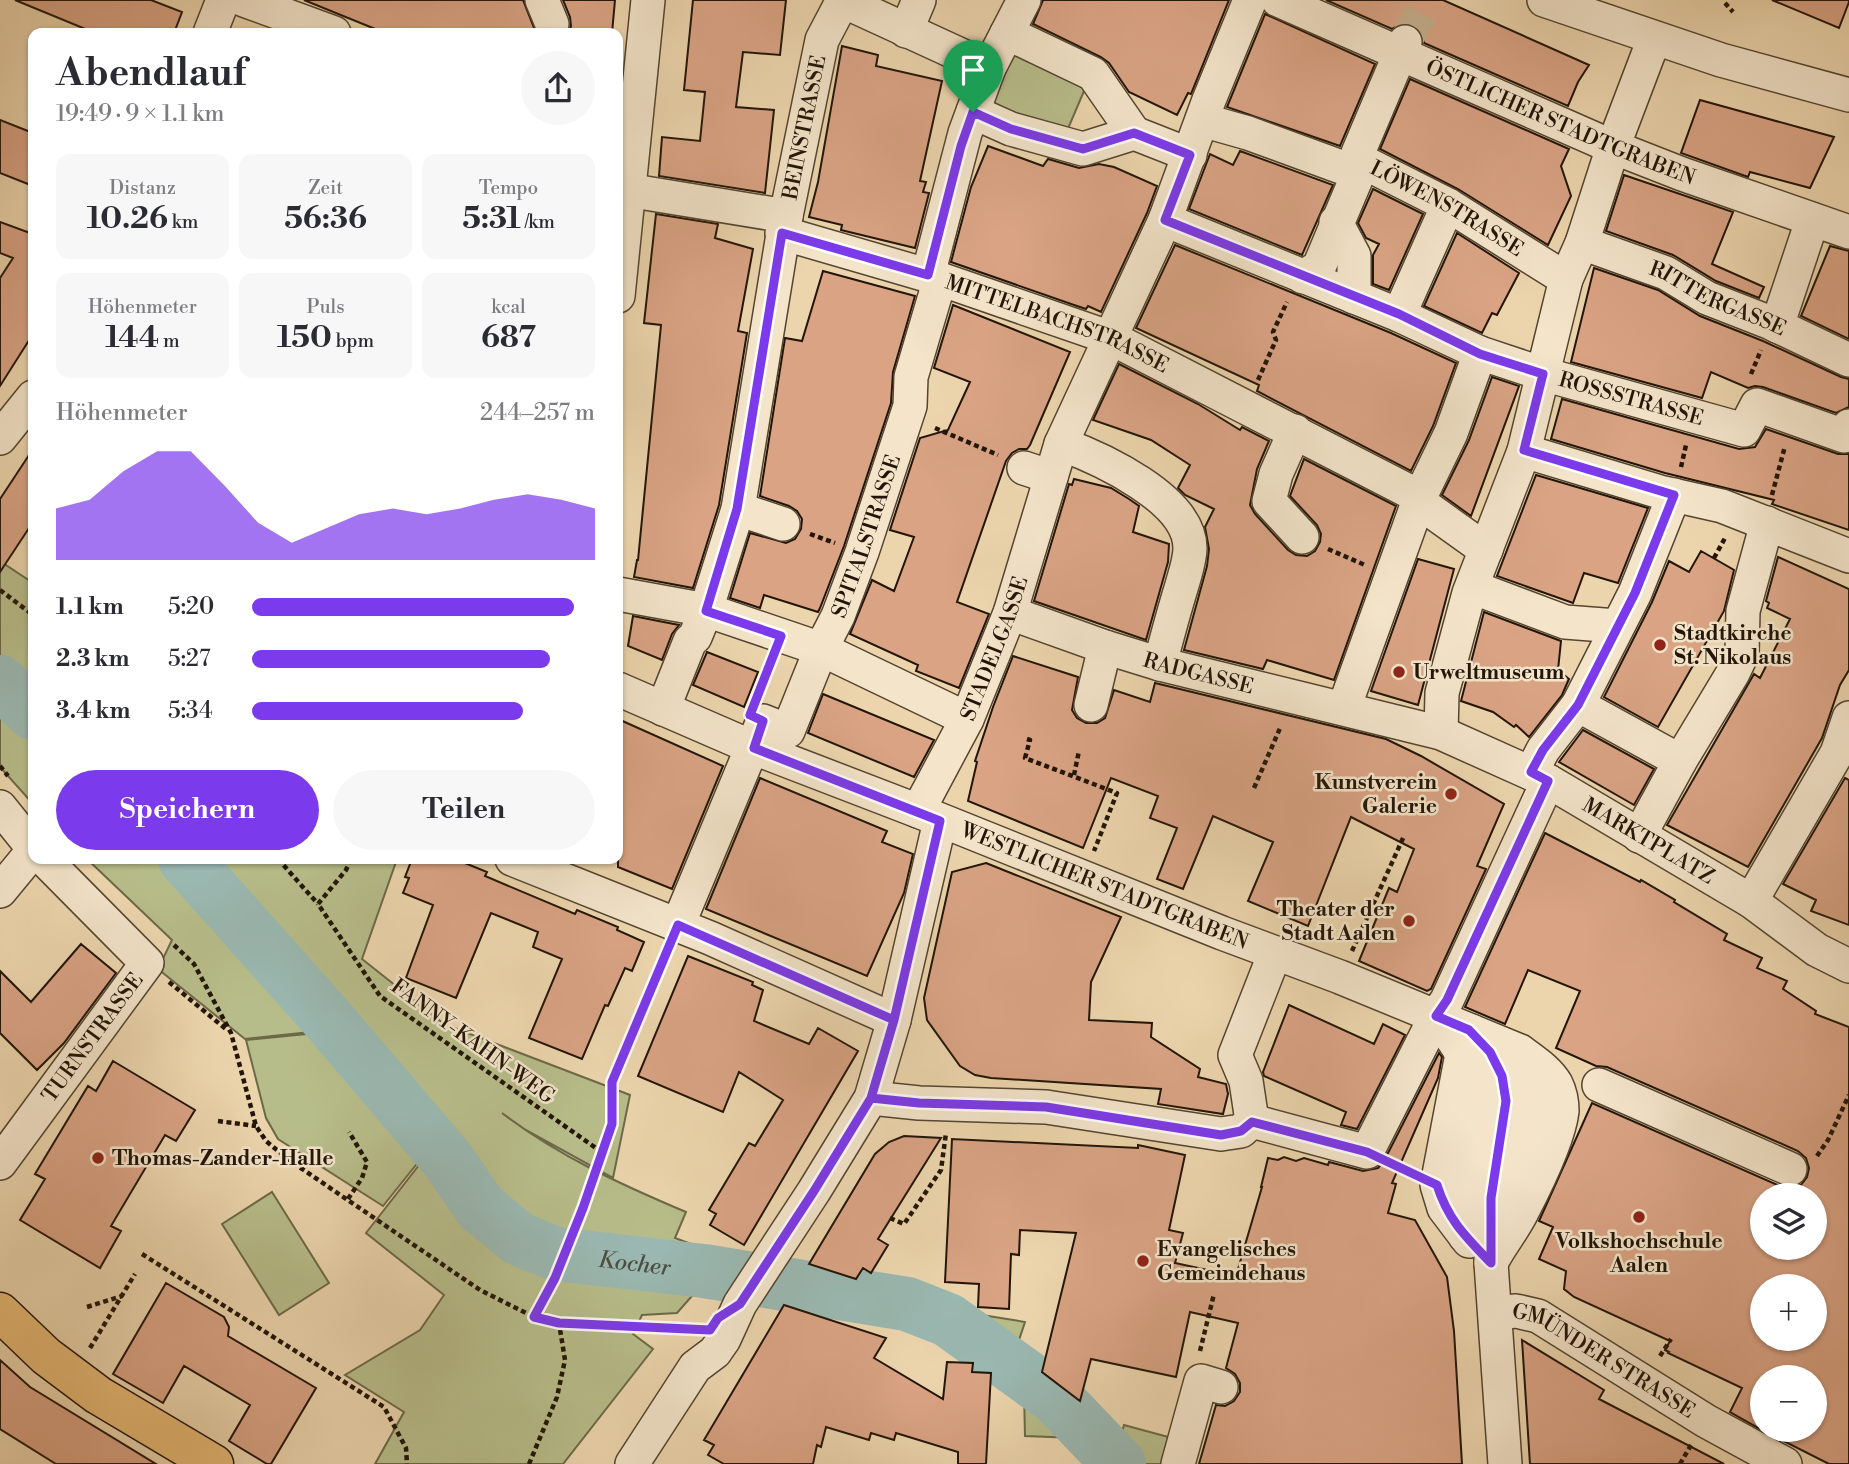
<!DOCTYPE html>
<html lang="de">
<meta charset="utf-8">
<style>
:root{--surface:#fff;--page:#f7f7f7;--text:#2b2b33;--muted:#7c7c81;--accent:#7c3aed}
body{margin:0;font-family:"Libre Bodoni",serif;background:var(--page);color:var(--text);height:100vh;display:flex;flex-direction:column;font-size:26px;white-space:nowrap}
*{box-sizing:border-box;margin:0}
p{font-size:23px;color:var(--muted)}
.icon{flex:none;width:38px;height:38px;fill:none;stroke:currentColor;stroke-width:2;stroke-linecap:round;stroke-linejoin:round}
.map{position:relative;flex:1;overflow:hidden}
.panel{position:absolute;left:28px;top:28px;width:595px;height:836px;display:flex;flex-direction:column;background:var(--surface);border-radius:14px;box-shadow:0 2px 5px #0004}
.panel>*{flex:none}
.tools{position:absolute;left:1750px;top:1183px;display:grid;gap:14px}
.tools a{display:grid;place-items:center;width:77px;height:77px;border-radius:50%;background:var(--surface);box-shadow:0 2px 5px #0004;font-size:35px}
.pin{position:absolute;display:grid;place-items:center;width:60px;height:60px;color:#fff;margin:-72px -30px;border-radius:50% 50% 50% 0;rotate:-45deg;box-shadow:0 0 7px #0007}
.pin .icon{rotate:45deg}
.round{display:grid;place-items:center;flex:none;width:74px;height:74px;border-radius:37px;background:var(--page)}
.head{display:flex;align-items:center;justify-content:space-between;height:119px;padding:0 28px}
h1{font-size:38px;font-weight:800;line-height:52px}
.metrics{display:grid;grid-template-columns:repeat(3,1fr);gap:10px;height:119px;padding:7px 28px}
.metrics div{display:grid;align-content:center;border-radius:14px;background:var(--page);text-align:center}
.metrics b{font-size:30px;font-weight:800}
.metrics small{font-size:19px;font-weight:400}
.metrics p{font-size:19px}
.chart{height:196px;padding:14px 28px}
.chart p{display:flex;justify-content:space-between}
.chart svg{width:100%;height:126px;margin-top:7px;fill:var(--accent);opacity:.7}
.button{display:flex;gap:14px;margin-top:auto;padding:14px 28px}
.button a{flex:1;height:80px;border-radius:42px;background:var(--accent);color:#fff;font-size:28px;font-weight:800;line-height:80px;text-align:center}
.button a+a{background:var(--page);color:var(--text)}
ul{padding:0 28px;list-style:none;font-size:23px}
li{display:grid;grid-template-columns:112px 84px 1fr;align-items:center;height:52px}
li i{height:18px;border-radius:9px;background:var(--accent)}
.map>svg:first-child{display:block}
.green{fill:#b7bd8a;stroke:#6c6948;stroke-width:2}
.lines{fill:none;stroke-linecap:round;stroke-linejoin:round}
.river{stroke:#9ab8b1;stroke-width:54}
.building{fill:#d9a384;stroke:#221507;stroke-width:2;fill-rule:evenodd}
.minor-tunnel{stroke:#c4af8c;stroke-width:33;stroke-dasharray:33 17;stroke-linecap:butt}
.minor-casing{stroke:#544530;stroke-width:36}
.major-casing{stroke:#221507;stroke-width:41}
.path{stroke:#221507;stroke-width:4.5;stroke-dasharray:5 3.5;stroke-linecap:butt}
.minor{stroke:#f3e4ca;stroke-width:33}
.major{stroke:#e6ba76;stroke-width:38}
.route-casing{stroke:#fff;stroke-width:14}
.route{stroke:#7c3aed;stroke-width:9}
.poi-dot{fill:#8f2418;stroke:#f3e4ca;stroke-width:2.5}
.labels{text-anchor:middle;stroke-width:5;stroke-linejoin:round;paint-order:stroke}
.street-label{font-size:21px;fill:#221507;stroke:#f3e4ca}
.poi-label{font-size:21px;font-weight:bold;fill:#221507;stroke:#f3e4ca;text-anchor:start}
.water-label{font-size:23px;font-style:italic;fill:#4c4e42;stroke:#f3e4ca}
</style>
<div class="map">
<svg width="1849" height="1464" viewBox="0 0 1849 1464">
<rect width="100%" height="100%" fill="#ecd5ad"/>
<filter id="stains"><feTurbulence type="fractalNoise" baseFrequency=".00286" numOctaves="4"/><feColorMatrix values="0 0 0 0 .2 0 0 0 0 .09 0 0 0 0 .02 0 0 0 .5 -.17"/></filter>
<radialGradient id="worn" r=".72"><stop offset=".6" stop-color="#630" stop-opacity="0"/><stop offset="1" stop-color="#630" stop-opacity=".3"/></radialGradient>
<path class="green" d="M1009,41L1090,77L1064,138L982,102Z
M0,561L33,583V804L0,767Z
M87,859H397L362,959L444,1024L630,1095L613,1178L524,1129L502,1113C558,1156 622,1185 686,1212L675,1238L707,1250L706,1280L677,1313L642,1315L633,1334L653,1349L563,1464H375L404,1412L345,1375L420,1330L444,1295L366,1233L430,1151L328,1030L245,1039L158,969L172,940Z
M327,1032L427,1151L383,1206L278,1139L266,1118L246,1040Z
M272,1192L329,1283L279,1315L222,1224Z
M821,1271L859,1282L870,1273L982,1315L1025,1322L1015,1352L1068,1392L1118,1446L1124,1425L1172,1438V1464H1086L1077,1438L1025,1436L1024,1394L957,1340L919,1322L816,1303Z"/>
<g class="lines">
<g class="river">
<path d="M0,682L33,713"/>
<path id="s1" d="M185,859L333,1025L447,1159L481,1208L519,1239L556,1254L704,1271L907,1304L948,1320L1056,1398L1119,1464"/>
</g>
</g>
<path class="building" d="M15,0H151L182,12L174,33H95Z
M304,0H523L536,33H385Z
M563,0H615L612,33H568L571,26L570,17Z
M693,0H786L780,55L743,52L736,107L774,110L765,193L659,176L662,137L700,141L705,92L684,90Z
M1043,0H1229L1191,94L1188,93L1177,115L1129,92L1109,63L1101,57L1033,24Z
M1326,0H1443L1589,65L1578,82L1568,106L1424,43L1421,31L1413,25L1402,23L1392,29Z
M1772,0H1849V2L1839,28Z
M1265,14L1375,64L1340,146L1227,107Z
M842,46L878,55L876,66L942,81L920,181L926,182L923,192L929,193L915,248L845,231L841,230L842,225L809,217L818,182Z
M1410,79L1569,149L1561,166L1571,196L1548,245L1458,189L1380,149Z
M1700,100L1834,137L1810,188L1750,172L1748,177L1681,153Z
M0,120L33,133V186L0,173Z
M988,146L1043,166L1048,159L1079,168L1099,164L1114,167L1157,186L1147,213L1101,312L1088,306L1086,309L1074,305L951,262L971,187Z
M1240,151L1333,185L1302,255L1189,209L1210,154L1233,165Z
M1624,175L1733,212L1712,264L1764,287L1759,298L1716,281L1673,255L1606,231Z
M1373,189L1423,214L1389,290L1373,284V255L1379,244L1366,238L1358,223Z
M656,214L718,224L715,238L753,249L738,331L747,333L719,505L693,588L634,577L637,560H638L661,325L644,323Z
M0,222L30,233L33,228V334L0,386V278L13,258L0,253Z
M1457,233L1519,273L1497,315L1492,313L1482,333L1424,306Z
M1175,245L1391,333L1456,363L1433,426L1411,471L1257,391L1259,385L1136,328Z
M1830,246L1849,251V339L1801,316Z
M1594,268L1658,290L1700,316L1763,341L1841,377L1849,379V407L1836,413L1763,387L1755,386L1748,388L1711,372L1702,398L1571,362Z
M823,271L915,296L893,372L891,403L844,546L820,608L818,612L764,595L760,608L730,598L750,533L786,543L795,539L801,529L802,519L797,511L789,506L760,496L785,338L802,341Z
M953,305L1070,352L1030,445L1027,449H1019L1012,453L1006,461L957,602L989,614L959,688L916,671L918,665L850,634L872,580L894,591L914,537L890,530L920,438L948,430L970,382L934,368Z
M1119,364L1198,404L1240,430L1242,427L1269,441L1257,469L1250,505L1255,514L1288,550L1296,555L1307,556L1315,551L1320,542L1321,534L1317,525L1290,496L1304,459L1396,506L1334,680L1267,660L1263,669L1184,650L1207,566L1209,549L1205,527L1214,509L1185,495L1178,488L1190,465L1151,440L1093,420Z
M1492,377L1519,386L1471,516L1442,495L1469,440Z
M1562,399L1739,449L1755,447L1766,429L1838,454H1849V530L1772,504L1774,500L1665,473L1551,439Z
M33,449V522L0,572V499Z
M1536,475L1648,508L1618,583L1584,573L1573,603L1497,576Z
M1074,479L1111,488L1129,499L1139,506L1133,532L1169,544L1168,562L1146,640L1034,601L1069,484L1072,485Z
M1701,551L1734,570L1724,611L1658,727L1604,697L1652,602L1669,561L1689,572Z
M1778,557L1849,589V670L1840,685L1822,738L1748,867L1667,825L1754,674L1760,678L1790,619L1767,608L1769,603L1766,601Z
M1418,559L1454,569L1418,705L1371,691Z
M1484,612L1561,641L1558,670L1569,679L1562,695L1529,737L1516,725L1514,727L1493,712L1461,701Z
M633,616L679,625L672,634L662,660L628,646Z
M707,652L758,672L744,707L693,685Z
M1013,656L1078,677L1072,710L1077,718L1086,723H1097L1105,718L1114,690L1150,702L1155,683L1386,739L1421,756L1504,804L1477,866L1486,869L1431,989L1427,991L1359,961L1389,888L1397,892L1414,849L1351,817L1308,926L1248,901L1273,842L1213,816L1183,889L1157,879L1177,828L1150,818L1158,796L1111,778L1083,848L968,801L977,762L975,761L993,707Z
M823,694L934,740L914,777L808,733Z
M618,719L723,766L672,889L618,867Z
M1583,730L1654,769L1634,805L1559,762Z
M760,778L887,831L882,842L913,854L904,893L867,976L706,909Z
M1845,778L1849,780V925L1811,911L1816,900L1783,884Z
M1545,833L1640,882L1641,880L1675,900L1674,902L1727,934L1724,940L1762,958L1757,968L1787,981L1783,989L1816,1011L1815,1014L1849,1027V1464H1829L1762,1430H1815V1377H1762V1430L1730,1412L1742,1388L1668,1353L1669,1352L1665,1350L1670,1341L1574,1297L1564,1289L1566,1271L1539,1259L1553,1227L1539,1221L1592,1103L1782,1187L1791,1188L1801,1185L1807,1177L1809,1168L1806,1158L1798,1151L1607,1067L1596,1066L1556,1048L1580,991L1528,970L1505,1024L1465,1007ZM1762,1195H1815V1248H1762ZM1762,1286H1815V1339H1762Z
M412,859H455L487,872L485,876L575,914L577,910L618,927L617,930L644,942L632,971L625,968L608,1006L605,1005L582,1059L529,1038L562,959L533,947L538,932L491,913L456,998L406,978L433,905L403,893L409,878L405,877Z
M986,863L1121,917L1091,982L1089,1020L1152,1023L1151,1037L1200,1069L1198,1077L1226,1084L1228,1094L1223,1114L1158,1104L1161,1089L991,1078L975,1075L960,1066L927,1020L924,998L952,872Z
M81,944L116,973L64,1043L37,1070L0,1033V971L31,1002Z
M688,956L753,982L752,985L763,990L754,1021L809,1044L818,1028L858,1051L744,1245L710,1225L716,1214L709,1210L749,1143L755,1146L783,1100L739,1072L723,1112L638,1076Z
M1289,1005L1374,1044L1383,1024L1405,1035L1357,1129L1341,1125L1346,1112L1264,1076L1263,1072Z
M1439,1053L1442,1057L1438,1078L1392,1183L1396,1184L1388,1213L1415,1220L1447,1277L1454,1331L1462,1464H1199L1216,1405L1225,1406L1234,1401L1240,1392V1383L1235,1374L1226,1368L1238,1323L1190,1312L1176,1377L1091,1359L1080,1401L1042,1372L1076,1233L1020,1230L1019,1255L1011,1254L1009,1309L978,1307L979,1284L945,1282L952,1139L1138,1148V1145L1185,1155L1169,1230L1183,1233L1175,1263L1236,1276L1262,1187H1261L1268,1158L1278,1160L1284,1157L1296,1161L1304,1158L1328,1165L1329,1162L1363,1171L1378,1168L1384,1161Z
M113,1061L195,1110L176,1141L165,1135L111,1226L121,1231L100,1268L20,1220L45,1179L35,1174L88,1086L96,1091Z
M904,1136L941,1138L878,1239L888,1245L871,1273L863,1268L856,1279L809,1264L875,1154L889,1142Z
M166,1283L224,1317L229,1327L228,1336L316,1388L271,1464H267L229,1441L250,1405L184,1366L163,1403L113,1374Z
M784,1305L886,1338L874,1358L943,1399L947,1362L973,1363L972,1372L991,1373L986,1464H958V1452L896,1433L894,1440L871,1433L869,1440L826,1427L821,1447L817,1445L813,1464H724L708,1455L714,1445L704,1440Z
M1522,1340L1604,1390L1599,1399L1724,1464H1530Z
M0,1360L30,1387L156,1464H56L0,1429Z"/>
<g class="lines">
<path class="minor-tunnel" d="M1405,42L1428,0"/>
<defs>
<g id="minor">
<path d="M244,0L334,33"/>
<path d="M542,0L552,24"/>
<path id="s2" d="M1278,0L1613,147L1682,174L1849,232"/>
<path d="M1544,0L1721,60L1849,95"/>
<path d="M843,1L989,68"/>
<path d="M906,31L919,0"/>
<path d="M210,33L223,0"/>
<path d="M1007,33L1093,74L1134,133"/>
<path d="M973,112L1011,129L1083,149L1134,133L1190,155"/>
<path id="s3" d="M1202,120L1248,133L1341,167L1369,165L1448,205L1566,279"/>
<path d="M627,190L786,216"/>
<path id="s4" d="M1165,220L1399,315L1480,353L1543,374L1744,430L1757,405L1844,436L1849,426"/>
<path d="M1336,222L1354,256V297"/>
<path id="s5" d="M782,233L940,279L1111,338L1420,497"/>
<path id="s6" d="M1582,243L1666,273L1707,298L1771,323L1849,360"/>
<path d="M928,275L965,133L989,68L1024,0"/>
<path d="M1303,277L1319,267L1356,179L1358,153L1405,42"/>
<path d="M618,296L648,0"/>
<path d="M1399,315L1448,205"/>
<path d="M1777,326L1809,230L1811,219"/>
<path d="M1295,431L1276,474L1269,501L1302,537"/>
<path d="M0,438L33,397"/>
<path d="M1061,444C1100,458 1190,499 1190,548C1190,560 1185,574 1182,585C1174,611 1167,637 1160,664"/>
<path d="M1524,451L1660,492L1722,506L1849,556"/>
<path d="M1024,468L1051,477"/>
<path d="M1419,502L1486,550"/>
<path d="M738,509L783,524"/>
<path d="M1472,587L1565,622L1617,626"/>
<path d="M618,594L706,610L821,649L967,719"/>
<path id="s7" d="M1010,613L1105,647L1160,664L1441,733L1548,781L1751,901L1817,950L1849,966"/>
<path id="s8" d="M618,689L754,748L918,811L1222,933L1340,977L1520,1051C1533,1061 1548,1070 1556,1084C1560,1092 1562,1102 1562,1111C1559,1138 1535,1187 1522,1212C1513,1230 1500,1245 1491,1263"/>
<path d="M1091,705L1105,647"/>
<path d="M1578,705L1680,761"/>
<path d="M1344,708L1420,497L1451,433L1480,353"/>
<path id="s9" d="M663,709L690,641L695,637L706,610L738,509L786,216L822,40L843,0"/>
<path d="M1441,733L1442,693L1469,593L1524,451L1566,279L1582,243L1613,147L1654,39"/>
<path d="M1531,773L1543,750L1578,705L1635,593L1674,495"/>
<path d="M0,807L33,848"/>
<path id="s10" d="M918,811L967,719L1010,613L1061,444L1165,220L1209,100L1250,0"/>
<path d="M1639,836L1680,761L1733,673L1742,654L1743,611L1767,523"/>
<path d="M512,859L710,938L894,1020"/>
<path d="M0,891L33,851"/>
<path d="M1751,901L1837,753L1849,718"/>
<path id="s11" d="M678,925L763,721L788,731L821,649L838,616L862,552L910,406L911,377L940,279"/>
<path d="M1440,1021C1457,1046 1480,1074 1480,1105L1466,1188L1465,1236"/>
<path d="M1471,1031L1490,1052L1502,1076L1506,1101L1491,1198V1263L1505,1464"/>
<path d="M1462,1054L1437,1185L1444,1208L1469,1241"/>
<path d="M1599,1085L1790,1169"/>
<path d="M871,1098L919,1103L1046,1107L1221,1134L1241,1131L1252,1121"/>
<path d="M1252,1121L1367,1152L1436,1016L1447,1000L1548,781"/>
<path d="M1252,1121L1246,1081L1235,1055L1275,953"/>
<path id="s12" d="M0,1163L147,963L44,859"/>
<path d="M1511,1199L1534,1099L1533,1081L1521,1052"/>
<path id="s13" d="M1495,1313L1516,1311L1538,1316L1706,1421L1785,1464"/>
<path d="M632,1464L695,1367L715,1352L724,1339L740,1304L814,1191L871,1098L894,1020L940,821"/>
<path d="M1178,1464L1201,1381L1221,1387"/>
</g>
<path id="major" d="M0,1312L46,1356L98,1395L214,1464"/>
</defs>
<use href="#minor" class="minor-casing"/>
<use href="#major" class="major-casing"/>
<path class="path" d="M1725,3L1733,12
M1751,374L1761,350
M1258,380L1276,340L1273,332L1287,302
M935,428L998,455
M1681,467L1686,445
M1772,495L1785,446
M810,534L835,543
M1328,549L1365,565
M1714,558L1725,538
M0,590L33,615
M758,692L769,664
M1027,739L1030,740L1025,758L1117,793L1094,851
M0,766L8,776
M1074,775L1079,751
M1254,788L1281,726
M278,859L318,904
M351,859L346,870L318,904L380,996L603,1153
M174,945L194,964L231,1033L256,1126L266,1141L289,1160L480,1290L534,1317L559,1323L694,1329
M1352,951L1404,836
M169,982L227,1030
M218,1121L256,1126
M1817,1156L1828,1140L1849,1095
M348,1199L362,1178L367,1162L349,1132
M890,1218L904,1224L941,1170L946,1133
M142,1254L384,1407L406,1448L407,1464
M87,1307L122,1296
M534,1317L555,1278L583,1208L612,1124V1082L666,955
M90,1348L135,1274
M1200,1351L1214,1294
M1660,1356L1671,1339
M529,1464L557,1397L565,1360L559,1323
M1680,1464L1691,1445"/>
<use href="#minor" class="minor"/>
<use href="#major" class="major"/>
</g>
<g class="lines">
<defs>
<path id="route" d="M973,112L961,146L928,275L782,233L737,509L706,611L781,636L750,715L763,721L754,748L940,821L894,1020L871,1098L814,1191L740,1304L718,1318L710,1330L559,1323L534,1317L555,1278L583,1208L612,1124V1082L678,925L894,1020L871,1098L919,1103L1046,1107L1221,1135L1241,1131L1252,1122L1367,1152L1437,1185C1448,1220 1466,1237 1491,1263V1198L1506,1101L1502,1076L1490,1052L1469,1030L1436,1016L1447,1000L1548,781L1531,772L1543,750L1578,705L1635,593L1674,495L1524,450L1543,374L1480,354L1399,314L1165,220L1190,155L1134,133L1083,149L1011,129L973,112"/>
</defs>
<use href="#route" class="route-casing"/>
<use href="#route" class="route"/>
</g>
<g class="poi-dot">
<circle cx="1660" cy="645" r="7"/>
<circle cx="1399" cy="672" r="7"/>
<circle cx="1451" cy="794" r="7"/>
<circle cx="1409" cy="921" r="7"/>
<circle cx="98" cy="1158" r="7"/>
<circle cx="1639" cy="1217" r="7"/>
<circle cx="1143" cy="1261" r="7"/>
</g>
<g class="labels">
<g class="street-label">
<text dy="7" stroke="none"><textPath href="#s2" startOffset="308">ÖSTLICHER STADTGRABEN</textPath></text>
<text dy="7" stroke="none"><textPath href="#s9" startOffset="602">BEINSTRASSE</textPath></text>
<text dy="7" stroke="none"><textPath href="#s3" startOffset="264">LÖWENSTRASSE</textPath></text>
<text dy="7" stroke="none"><textPath href="#s6" startOffset="147">RITTERGASSE</textPath></text>
<text dy="7" stroke="none"><textPath href="#s5" startOffset="290">MITTELBACHSTRASSE</textPath></text>
<text dy="7" stroke="none"><textPath href="#s4" startOffset="500">ROSSSTRASSE</textPath></text>
<text dy="7" stroke="none"><textPath href="#s11" startOffset="458">SPITALSTRASSE</textPath></text>
<text dy="7" stroke="none"><textPath href="#s10" startOffset="180">STADELGASSE</textPath></text>
<text dy="7" stroke="none"><textPath href="#s7" startOffset="198">RADGASSE</textPath></text>
<text dy="7" stroke="none"><textPath href="#s7" startOffset="682">MARKTPLATZ</textPath></text>
<text dy="7" stroke="none"><textPath href="#s8" startOffset="525">WESTLICHER STADTGRABEN</textPath></text>
<text dy="7" stroke="none"><textPath href="#s12" startOffset="156">TURNSTRASSE</textPath></text>
<text transform="translate(473 1041) rotate(36)" y="7">FANNY-KAHN-WEG</text>
<text dy="7" stroke="none"><textPath href="#s13" startOffset="122">GMÜNDER STRASSE</textPath></text>
</g>
<g class="poi-label">
<text x="1674" y="640">Stadtkirche<tspan x="1674" dy="24">St. Nikolaus</tspan></text>
<text x="1413" y="679">Urweltmuseum</text>
<text x="1437" y="789" text-anchor="end">Kunstverein<tspan x="1437" dy="24">Galerie</tspan></text>
<text x="1395" y="916" text-anchor="end">Theater der<tspan x="1395" dy="24">Stadt Aalen</tspan></text>
<text x="112" y="1165">Thomas-Zander-Halle</text>
<text x="1639" y="1248" text-anchor="middle">Volkshochschule<tspan x="1639" dy="24">Aalen</tspan></text>
<text x="1157" y="1256">Evangelisches<tspan x="1157" dy="24">Gemeindehaus</tspan></text>
</g>
<g class="water-label">
<text dy="8" stroke="none"><textPath href="#s1" startOffset="626">Kocher</textPath></text>
</g>
</g>
<rect width="100%" height="100%" filter="url(#stains)"/>
<rect width="100%" height="100%" fill="url(#worn)"/>
</svg>
<div class="tools">
<a><svg class="icon" aria-label="layers" viewBox="0 0 24 24"><path d="M12 4l9 5-9 5-9-5zM3 14l9 5 9-5"/></svg></a>
<a>+</a>
<a>−</a>
</div>
<div class="pin" style="left:973px;top:112px;background:#1e9e55"><svg class="icon" aria-label="arrive" viewBox="0 0 24 24"><path d="M6 21V4h12l-3 4 3 4H6"/></svg></div>
<section class="panel">
<div class="head"><div><h1>Abendlauf</h1><p>19:49 · 9 × 1.1 km</p></div><a class="round"><svg class="icon" aria-label="share" viewBox="0 0 24 24"><path d="M12 15V3M7 8l5-5 5 5M5 13v7h14v-7"/></svg></a></div>
<div class="metrics">
<div><p>Distanz</p><b>10.26<small> km</small></b></div>
<div><p>Zeit</p><b>56:36</b></div>
<div><p>Tempo</p><b>5:31<small> /km</small></b></div>
</div>
<div class="metrics">
<div><p>Höhenmeter</p><b>144<small> m</small></b></div>
<div><p>Puls</p><b>150<small> bpm</small></b></div>
<div><p>kcal</p><b>687</b></div>
</div>
<div class="chart"><p><span>Höhenmeter</span>244–257 m</p>
<svg viewBox="0 0 160 44" preserveAspectRatio="none"><path d="M0 44V26L10 23L20 13L30 6L40 6L50 18L60 31L70 38L80 33L90 28L100 26L110 28L120 26L130 23L140 21L150 23L160 26V44z"/></svg>
</div>
<ul>
<li><b>1.1 km</b>5:20<i style="width:94%"></i></li>
<li><b>2.3 km</b>5:27<i style="width:87%"></i></li>
<li><b>3.4 km</b>5:34<i style="width:79%"></i></li>
</ul>
<div class="button"><a>Speichern</a><a>Teilen</a></div>
</section>
</div>
